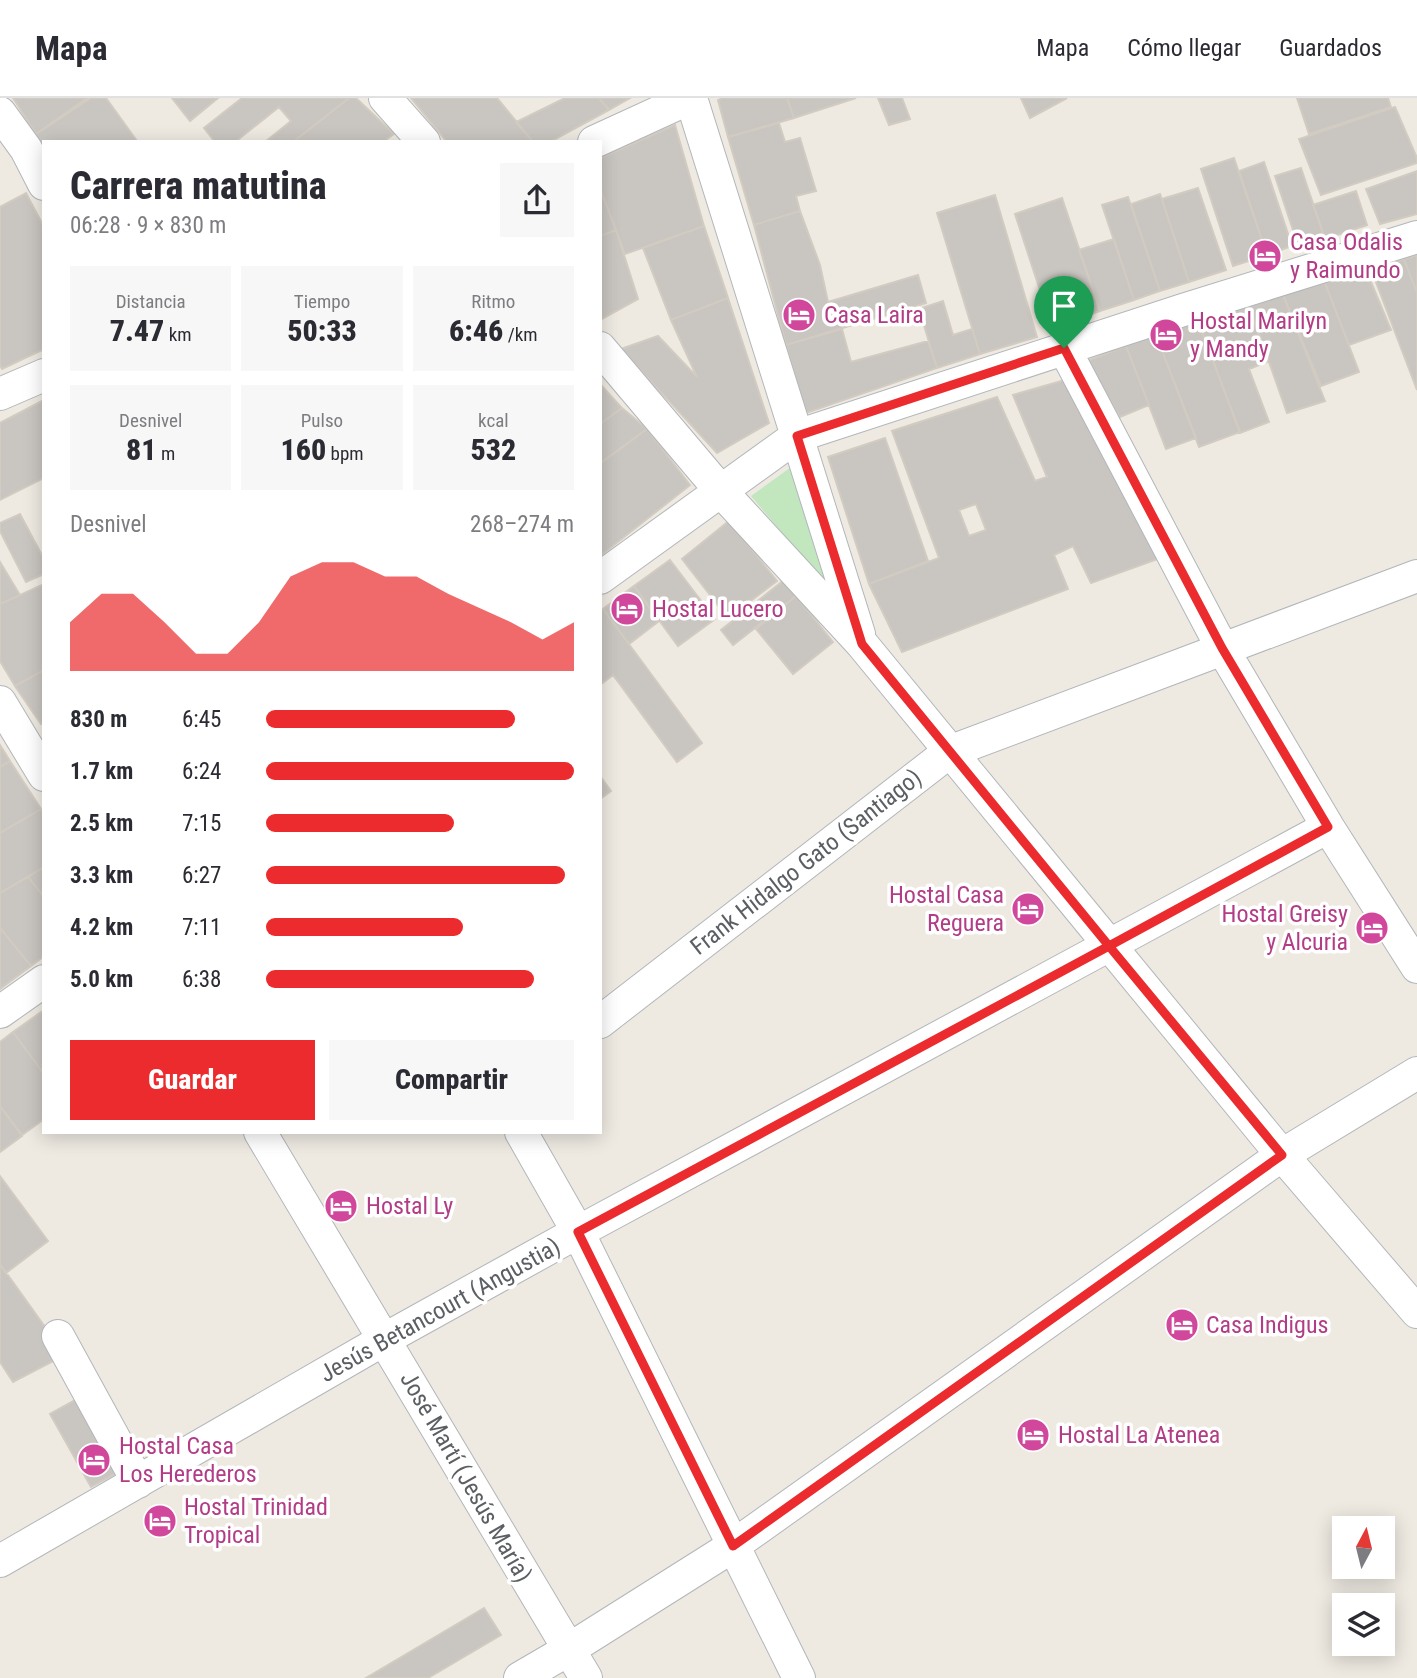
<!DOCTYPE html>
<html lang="es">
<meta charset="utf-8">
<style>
:root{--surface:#fff;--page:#f7f7f7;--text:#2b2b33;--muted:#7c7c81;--line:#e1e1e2;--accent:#eb2b2d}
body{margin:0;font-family:"Roboto Condensed",sans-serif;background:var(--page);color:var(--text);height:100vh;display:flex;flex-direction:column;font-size:26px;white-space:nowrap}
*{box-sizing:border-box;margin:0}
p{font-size:23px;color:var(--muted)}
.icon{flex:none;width:38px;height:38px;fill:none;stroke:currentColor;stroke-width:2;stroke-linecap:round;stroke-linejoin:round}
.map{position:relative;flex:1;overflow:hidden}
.drawer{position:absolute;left:42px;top:42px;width:560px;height:994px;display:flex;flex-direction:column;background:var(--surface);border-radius:0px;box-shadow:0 4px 18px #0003}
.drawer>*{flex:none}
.needle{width:46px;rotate:7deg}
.controls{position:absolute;left:1332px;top:1418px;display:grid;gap:14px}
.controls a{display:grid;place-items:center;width:63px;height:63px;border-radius:0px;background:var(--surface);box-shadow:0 4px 18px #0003;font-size:35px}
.pin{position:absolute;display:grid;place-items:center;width:60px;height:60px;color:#fff;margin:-72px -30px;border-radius:50% 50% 50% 0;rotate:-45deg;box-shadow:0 0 7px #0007}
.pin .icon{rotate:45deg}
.round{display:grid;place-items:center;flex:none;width:74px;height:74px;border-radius:0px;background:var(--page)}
.head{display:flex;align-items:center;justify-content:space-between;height:119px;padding:0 28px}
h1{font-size:38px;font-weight:800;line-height:52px}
.figures{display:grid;grid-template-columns:repeat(3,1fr);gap:10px;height:119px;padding:7px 28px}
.figures div{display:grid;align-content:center;border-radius:0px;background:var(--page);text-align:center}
.figures b{font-size:30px;font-weight:800}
.figures small{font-size:19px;font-weight:400}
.figures p{font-size:19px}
.chart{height:196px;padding:14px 28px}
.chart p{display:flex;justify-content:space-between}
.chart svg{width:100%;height:126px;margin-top:7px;fill:var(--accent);opacity:.7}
.button{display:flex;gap:14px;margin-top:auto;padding:14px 28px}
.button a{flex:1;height:80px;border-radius:0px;background:var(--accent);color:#fff;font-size:28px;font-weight:800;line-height:80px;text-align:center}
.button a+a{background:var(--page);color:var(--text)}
ul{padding:0 28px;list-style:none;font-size:23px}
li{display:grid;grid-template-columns:112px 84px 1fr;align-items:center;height:52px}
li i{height:18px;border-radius:9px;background:var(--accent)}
header{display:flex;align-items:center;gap:42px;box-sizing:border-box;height:98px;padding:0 35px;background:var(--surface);border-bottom:2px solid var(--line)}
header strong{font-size:33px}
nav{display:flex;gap:38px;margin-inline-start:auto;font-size:24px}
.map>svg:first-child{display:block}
.green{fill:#c2e6be}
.building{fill:#c9c5c0;stroke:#d2cbc1;stroke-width:2;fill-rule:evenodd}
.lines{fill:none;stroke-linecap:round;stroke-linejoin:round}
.minor-casing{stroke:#b3b6ba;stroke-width:34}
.minor{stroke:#fff;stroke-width:32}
.route-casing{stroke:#fff;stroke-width:14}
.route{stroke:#eb2b2d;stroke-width:9}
.labels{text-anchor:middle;stroke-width:7;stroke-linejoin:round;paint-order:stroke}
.hotel-label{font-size:24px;fill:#b23c85;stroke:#fff;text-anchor:start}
.street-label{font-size:24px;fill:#5b5f63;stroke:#fff}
</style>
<header>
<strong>Mapa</strong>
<nav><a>Mapa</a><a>Cómo llegar</a><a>Guardados</a></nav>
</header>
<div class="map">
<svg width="1417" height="1580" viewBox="0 0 1417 1580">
<rect width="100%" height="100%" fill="#eeeae2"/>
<path class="green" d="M794,367L826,487L751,398Z"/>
<path class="building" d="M13,0H87L36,36Z
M91,0H106L137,43L44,44V49L36,36Z
M172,0H218L190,23Z
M242,0H349L293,44H265L291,23L279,9L235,44H215L204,30Z
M349,0H356L394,36L383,44H293Z
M411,0H497L533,44H447Z
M565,0H599L609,12L550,44H533L516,24Z
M599,0H630L609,12Z
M723,0H787L794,20L728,39L718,2Z
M787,0H856L794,20Z
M878,0H902L910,21L889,27Z
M1021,0H1067L1030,20Z
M1297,0H1388L1391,9L1309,36Z
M1395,9L1417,60V65L1321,97L1299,41Z
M779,25L785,44L800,40L816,93L796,98L800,113L754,127L728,39Z
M675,27L704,128L625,156L600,90V60Z
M1234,60L1267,157L1233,168L1201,71Z
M1264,64L1292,148L1267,157L1239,73Z
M1301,70L1325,141L1299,150L1275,78Z
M1417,73V116L1380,126L1366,91Z
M600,90L616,132L600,138Z
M1198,90L1226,172L1189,184L1162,101Z
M1356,93L1367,127L1325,141L1313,107Z
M26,95L44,129V251L2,271L0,267V109Z
M1160,96L1189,184L1160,193L1131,106Z
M995,97L1037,239L980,256L937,115Z
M1128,99L1160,193L1134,202L1102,107Z
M1062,100L1100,213L1052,229L1015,116Z
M800,113L820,167L828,204L918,177L926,205L786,247L754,127Z
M704,128L728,200L671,222L643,150Z
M616,132L638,201L600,222V138Z
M1114,141L1134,202L1100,213L1079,152Z
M1417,157V195L1404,161Z
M1404,161L1417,195V292L1371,171Z
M1366,172L1391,232L1349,247L1325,185Z
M1325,185L1359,274L1321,288L1283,197Z
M1283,197L1325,303L1287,315L1249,207Z
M728,200L769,325L717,355L621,251L658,238L697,279L671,222Z
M943,203L953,237L972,231L980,256L937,270L919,211Z
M1249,207L1267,264L1249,271L1269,324L1240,335L1198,223Z
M1198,223L1240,334L1199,349L1156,237Z
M842,231L851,264L928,243L937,270L806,315L786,247Z
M1156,237L1196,340L1166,351L1126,248Z
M1126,248L1149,307L1120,319L1087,263Z
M1072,280L1166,458L1091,485L1073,448L1054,457L1068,491L902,554L869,486L939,460L892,333L997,299L1035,383L1047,379L1013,297ZM976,406L986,432L969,438L959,412Z
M600,286L622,310L600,326Z
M44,302V380L0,402V325Z
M622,310L647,331L600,365V326Z
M647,331L690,387L600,458V366Z
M885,340L928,463L869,486L828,359Z
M20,416L44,461V476L26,484L0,433V425Z
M729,423L777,483L728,520L682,461Z
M670,462L715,521L678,548L634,488Z
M0,464L20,497L0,506Z
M783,483L796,498L733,547L721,532Z
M44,486V572L15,588L0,563V506Z
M634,488L659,523L629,546L603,511Z
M796,498L833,544L793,576L756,531Z
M603,511L702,645L677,664L613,577L600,587V513Z
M44,572V625L41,626L15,588Z
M0,647L10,663L0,669Z
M10,663L41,711L0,735V669Z
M600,678L611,693L600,701Z
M41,711L44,716V769L0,795V735Z
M44,769V799L28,779Z
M28,779L44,799V858L31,868L0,830V795Z
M0,830L31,868L0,891Z
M44,912V976L13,934Z
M13,934L44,976V1021L22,1037L0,1008V944Z
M0,1008L22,1038L0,1054Z
M0,1078L48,1143L6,1175L0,1166Z
M0,1166L65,1257L13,1284L0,1264Z
M84,1297L124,1371L91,1389L50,1316Z
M484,1510L501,1537L428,1580H366Z"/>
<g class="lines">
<defs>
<path id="minor" d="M385,0L424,44
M691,0L859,536
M0,15L26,51L44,86
M594,44L690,0
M600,250L720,392L862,546L1282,1057L1417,1214
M1064,250L1222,550L1328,729L1417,869
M0,296L44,277
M600,480L797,338L1183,212L1417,139
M0,604L44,677
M0,914L44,883
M600,924L949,654L1417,478
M260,1034L586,1580
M521,1034L578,1134L799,1580
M58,1238L138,1384
M0,1463L385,1241L578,1134L1328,729
M520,1580L568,1552L733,1448L1282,1057L1417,975"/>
</defs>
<use href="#minor" class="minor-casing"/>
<use href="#minor" class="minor"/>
</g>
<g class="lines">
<defs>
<path id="route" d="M1064,250L797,338L862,546L1109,848L578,1134L733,1448L1282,1057L1109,848L1328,729L1222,550L1064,250"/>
</defs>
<use href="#route" class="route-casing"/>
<use href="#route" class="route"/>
</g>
<defs>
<symbol id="hotel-disc" viewBox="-11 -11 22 22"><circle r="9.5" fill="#d1479c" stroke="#fff"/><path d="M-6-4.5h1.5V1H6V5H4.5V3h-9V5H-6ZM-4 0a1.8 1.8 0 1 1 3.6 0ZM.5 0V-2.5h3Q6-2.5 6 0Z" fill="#fff"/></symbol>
</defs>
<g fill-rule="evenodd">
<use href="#hotel-disc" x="1246" y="139" width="38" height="38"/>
<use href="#hotel-disc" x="780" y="198" width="38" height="38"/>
<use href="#hotel-disc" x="1147" y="218" width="38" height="38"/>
<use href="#hotel-disc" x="608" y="492" width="38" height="38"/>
<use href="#hotel-disc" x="1009" y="792" width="38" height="38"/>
<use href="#hotel-disc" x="1353" y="811" width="38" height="38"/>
<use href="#hotel-disc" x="322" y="1089" width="38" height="38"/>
<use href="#hotel-disc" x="1163" y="1208" width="38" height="38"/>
<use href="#hotel-disc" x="1014" y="1318" width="38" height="38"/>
<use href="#hotel-disc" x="75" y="1343" width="38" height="38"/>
<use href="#hotel-disc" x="141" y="1404" width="38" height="38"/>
</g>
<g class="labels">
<g class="hotel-label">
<text x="1290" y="152">Casa Odalis<tspan x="1290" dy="28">y Raimundo</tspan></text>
<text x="824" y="225">Casa Laira</text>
<text x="1190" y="231">Hostal Marilyn<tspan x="1190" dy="28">y Mandy</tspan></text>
<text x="652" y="519">Hostal Lucero</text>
<text x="1004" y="805" text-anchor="end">Hostal Casa<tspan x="1004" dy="28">Reguera</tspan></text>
<text x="1348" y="824" text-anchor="end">Hostal Greisy<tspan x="1348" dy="28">y Alcuria</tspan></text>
<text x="366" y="1116">Hostal Ly</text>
<text x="1206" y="1235">Casa Indigus</text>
<text x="1058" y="1345">Hostal La Atenea</text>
<text x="119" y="1356">Hostal Casa<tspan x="119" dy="28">Los Herederos</tspan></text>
<text x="184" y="1417">Hostal Trinidad<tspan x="184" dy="28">Tropical</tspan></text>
</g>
<g class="street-label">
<text transform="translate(806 764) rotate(-38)" y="8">Frank Hidalgo Gato (Santiago)</text>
<text transform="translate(440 1212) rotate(-29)" y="8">Jesús Betancourt (Angustia)</text>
<text transform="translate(466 1379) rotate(60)" y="8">José Martí (Jesús María)</text>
</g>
</g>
</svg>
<div class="controls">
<a><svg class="needle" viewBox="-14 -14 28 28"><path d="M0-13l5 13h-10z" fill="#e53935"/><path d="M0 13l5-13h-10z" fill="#7c7c81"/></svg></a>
<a><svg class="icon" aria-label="layers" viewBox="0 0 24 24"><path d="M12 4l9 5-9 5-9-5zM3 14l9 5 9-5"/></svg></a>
</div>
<div class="pin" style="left:1064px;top:250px;background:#1e9e55"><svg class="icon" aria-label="arrive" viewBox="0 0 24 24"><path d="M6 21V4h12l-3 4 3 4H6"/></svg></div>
<section class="drawer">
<div class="head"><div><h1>Carrera matutina</h1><p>06:28 · 9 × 830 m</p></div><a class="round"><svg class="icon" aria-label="share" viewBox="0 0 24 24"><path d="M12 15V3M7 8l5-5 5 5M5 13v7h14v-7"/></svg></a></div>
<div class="figures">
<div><p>Distancia</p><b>7.47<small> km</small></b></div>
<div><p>Tiempo</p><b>50:33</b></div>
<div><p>Ritmo</p><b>6:46<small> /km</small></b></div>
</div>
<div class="figures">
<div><p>Desnivel</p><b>81<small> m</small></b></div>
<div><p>Pulso</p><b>160<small> bpm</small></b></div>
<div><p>kcal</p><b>532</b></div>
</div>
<div class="chart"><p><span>Desnivel</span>268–274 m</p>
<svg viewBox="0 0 160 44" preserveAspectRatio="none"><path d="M0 44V27L10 17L20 17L30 27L40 38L50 38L60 27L70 11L80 6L90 6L100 11L110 11L120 17L130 22L140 27L150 33L160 27V44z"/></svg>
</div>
<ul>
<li><b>830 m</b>6:45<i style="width:81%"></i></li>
<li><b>1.7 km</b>6:24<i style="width:100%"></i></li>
<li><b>2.5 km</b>7:15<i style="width:61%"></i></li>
<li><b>3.3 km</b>6:27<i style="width:97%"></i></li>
<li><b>4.2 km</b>7:11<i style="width:64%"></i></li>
<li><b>5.0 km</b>6:38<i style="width:87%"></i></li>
</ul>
<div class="button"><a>Guardar</a><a>Compartir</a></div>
</section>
</div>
